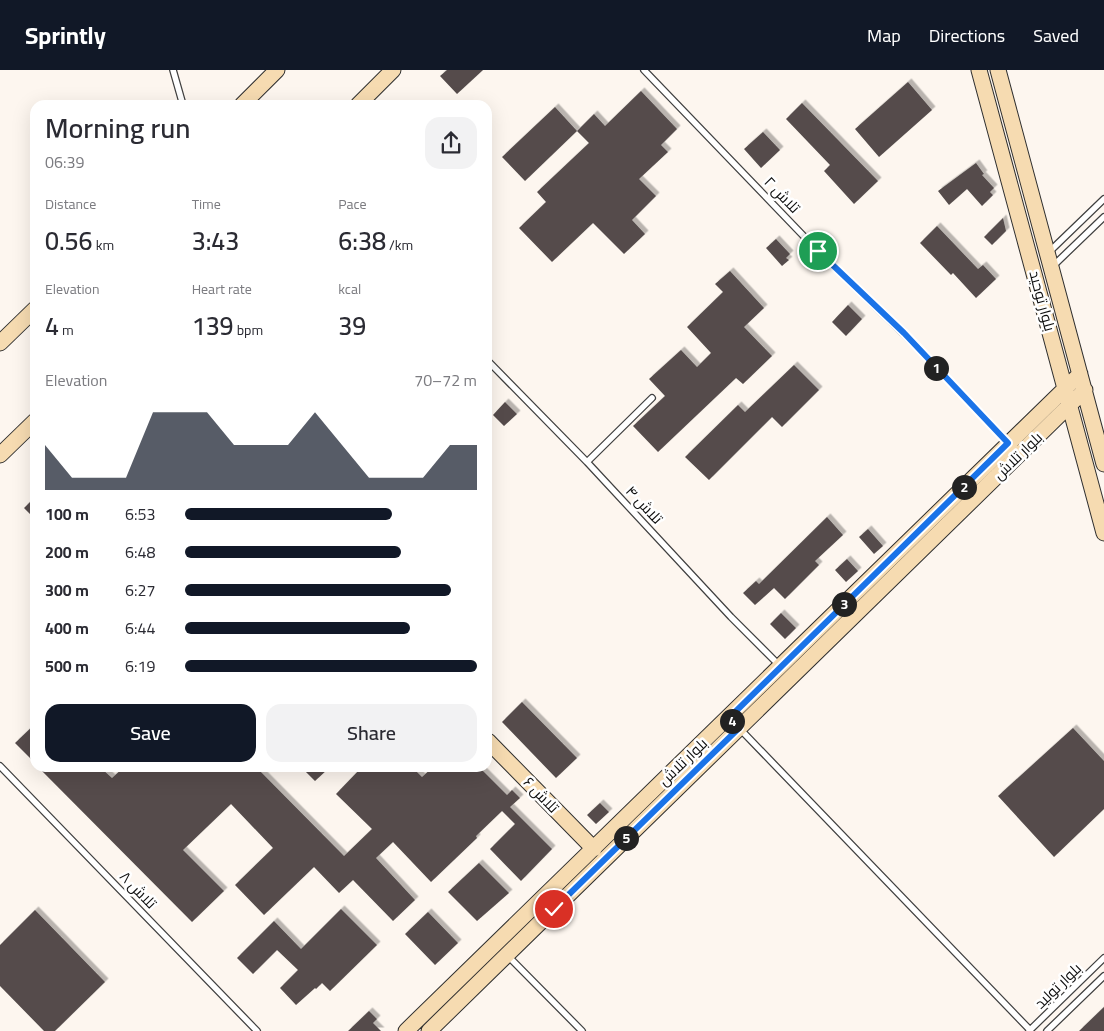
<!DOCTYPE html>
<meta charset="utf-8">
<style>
:root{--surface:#fff;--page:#f2f2f3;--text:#2b2b33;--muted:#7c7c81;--accent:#111827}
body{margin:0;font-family:Georgia,Cairo,serif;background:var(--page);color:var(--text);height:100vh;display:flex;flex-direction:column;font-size:19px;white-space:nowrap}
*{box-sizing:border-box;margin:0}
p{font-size:16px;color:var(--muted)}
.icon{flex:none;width:28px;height:28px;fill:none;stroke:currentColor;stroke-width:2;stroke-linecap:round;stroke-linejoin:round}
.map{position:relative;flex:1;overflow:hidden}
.side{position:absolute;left:30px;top:30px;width:462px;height:672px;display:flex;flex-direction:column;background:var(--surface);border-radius:15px;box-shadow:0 5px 20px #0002}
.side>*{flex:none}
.pin{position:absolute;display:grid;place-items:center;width:42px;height:42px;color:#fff;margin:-21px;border:2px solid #fff;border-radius:50%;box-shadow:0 1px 5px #0007}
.km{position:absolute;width:25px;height:25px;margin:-12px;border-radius:50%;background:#222;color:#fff;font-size:14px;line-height:25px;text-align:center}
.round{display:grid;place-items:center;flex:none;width:52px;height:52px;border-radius:15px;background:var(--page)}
.overview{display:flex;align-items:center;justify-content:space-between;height:85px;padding:0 15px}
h1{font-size:28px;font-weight:600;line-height:38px}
.metrics{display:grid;grid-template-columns:repeat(3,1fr);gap:8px;height:85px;padding:5px 15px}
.metrics div{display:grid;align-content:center}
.metrics b{font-size:25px;font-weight:600}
.metrics small{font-size:14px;font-weight:400}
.metrics p{font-size:14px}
.chart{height:140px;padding:10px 15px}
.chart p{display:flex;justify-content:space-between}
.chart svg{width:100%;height:90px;margin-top:5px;fill:var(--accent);opacity:.7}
.action{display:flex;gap:10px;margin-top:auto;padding:10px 15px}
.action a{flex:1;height:58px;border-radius:15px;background:var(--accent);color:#fff;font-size:20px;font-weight:600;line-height:58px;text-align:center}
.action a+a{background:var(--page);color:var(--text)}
ul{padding:0 15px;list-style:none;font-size:16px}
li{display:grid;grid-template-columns:80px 60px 1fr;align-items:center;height:38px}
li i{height:12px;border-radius:6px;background:var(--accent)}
header{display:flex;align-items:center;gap:30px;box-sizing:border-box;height:70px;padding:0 25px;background:var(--accent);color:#fff}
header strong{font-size:24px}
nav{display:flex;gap:28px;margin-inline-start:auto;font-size:18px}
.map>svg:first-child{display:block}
.building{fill:#544c4b;filter:url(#shadow)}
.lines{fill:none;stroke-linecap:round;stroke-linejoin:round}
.lane-casing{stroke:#404040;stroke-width:8}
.secondary-casing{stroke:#2f2f2f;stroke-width:17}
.lane{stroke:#fff;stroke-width:5.5}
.secondary{stroke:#f6dbb1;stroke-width:15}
.route-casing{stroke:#fff;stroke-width:10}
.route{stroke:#1a73e8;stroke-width:6}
.labels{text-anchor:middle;stroke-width:5;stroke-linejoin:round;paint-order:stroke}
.street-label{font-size:15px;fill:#0d0d0d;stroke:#fff}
</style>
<header>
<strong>Sprintly</strong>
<nav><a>Map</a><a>Directions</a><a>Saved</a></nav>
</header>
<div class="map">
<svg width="1104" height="961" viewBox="0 0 1104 961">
<defs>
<filter id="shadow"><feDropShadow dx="3.5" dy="-3.5" stdDeviation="0" flood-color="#0004"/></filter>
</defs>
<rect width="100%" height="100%" fill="#fdf6ef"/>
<path class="building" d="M447,0H483L457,24L440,6Z
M908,12L932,40L879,87L855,59Z
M641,21L677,59L661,75L668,82L639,109L656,126L632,150L645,164L624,184L593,153L552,192L519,158L546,132L537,122L589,73L577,61L594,44L605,56Z
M802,33L878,111L854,134L824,101L830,95L786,49Z
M555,37L577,61L525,111L502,87Z
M763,62L780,80L761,98L744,79Z
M976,93L984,104L982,105L994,118L990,122L993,125L982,136L967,119L949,135L938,121Z
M1003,148L1006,161L992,175L984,167Z
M937,156L978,199L983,195L996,209L976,228L953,203L951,205L920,173Z
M776,169L790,184L786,188L789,190L782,196L766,178Z
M730,201L764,238L744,257L772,286L743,314L736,308L658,382L633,356L665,326L649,309L681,280L697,297L711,283L687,257L723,222L715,214Z
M848,235L862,249L846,266L832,252Z
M794,295L819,320L782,357L772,347L709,410L685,387L738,335L745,342Z
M505,332L517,344L504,356L493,345Z
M35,427V449L24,438Z
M827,447L843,465L815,491L819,495L785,529L774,518L755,535L743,523L756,511L759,514Z
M868,459L883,476L874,484L859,467Z
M847,489L858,501L846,512L835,500Z
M781,543L796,558L785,569L770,554Z
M522,632L577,688L556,708L502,652Z
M35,654V693L15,673Z
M1073,658L1104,691V739L1054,787L998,726Z
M39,698H101L112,708L123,698H257L344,786L372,759L336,724L361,698H413L422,707L432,698H480L507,725L512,720L520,728L510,737L552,779L521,811L490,779L515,754L502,741L476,766L477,768L431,812L393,772L376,788L415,830L393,851L353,810L339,823L314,797L264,845L235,815L273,778L231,734L183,780L224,821L192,852Z
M302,698H329L315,711Z
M600,733L609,742L596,754L587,745Z
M479,793L509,823L477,851L448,822Z
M341,839L377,875L330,921L322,913L316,919L315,918L296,935L280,918L298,900L277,880L253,904L237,888L274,851L301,879Z
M35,840L105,912L55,961H44L0,916V875Z
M428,842L458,873L435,895L405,864Z
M1104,937V961H1079Z
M369,941L377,949L373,953L381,961H348Z"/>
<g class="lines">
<defs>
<path id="lane" d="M173,0L183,35
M644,0L818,181L903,263L1008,372
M1048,183L1104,129
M1053,196L1104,147
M488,291L587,392L731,547L779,595
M587,392L652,328
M740,659L1030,960
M0,696L257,961
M508,886L582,961
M1029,961L1104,888
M1047,961L1104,906"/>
<path id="secondary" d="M979,0L1104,463
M998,0L1104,394
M242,35L277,0
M358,35L393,0
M0,273L35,239
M0,385L35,351
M488,671L594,779
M406,961L1080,304
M429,961L1085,320"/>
</defs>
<use href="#lane" class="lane-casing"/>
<use href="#secondary" class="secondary-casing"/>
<use href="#lane" class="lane"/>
<use href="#secondary" class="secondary"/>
</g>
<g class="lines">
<defs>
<path id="route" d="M554,839L739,658L729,648L1008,373L904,263L818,181"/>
</defs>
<use href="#route" class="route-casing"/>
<use href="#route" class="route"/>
</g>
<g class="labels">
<g class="street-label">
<text transform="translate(782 125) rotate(46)" y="5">تلاش ۲</text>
<text transform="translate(1042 231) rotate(75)" y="5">بلوار توحید</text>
<text transform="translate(1018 386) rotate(-44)" y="5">بلوار تلاش</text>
<text transform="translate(644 435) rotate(47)" y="5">تلاش ۴</text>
<text transform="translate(683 692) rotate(-44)" y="5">بلوار تلاش</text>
<text transform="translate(541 725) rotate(46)" y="5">تلاش ۶</text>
<text transform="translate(138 820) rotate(46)" y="5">تلاش ۸</text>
<text transform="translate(1058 916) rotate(-44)" y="5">بلوار تولید</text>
</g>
</g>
</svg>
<div class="pin" style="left:818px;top:181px;background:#1e9e55"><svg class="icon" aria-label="arrive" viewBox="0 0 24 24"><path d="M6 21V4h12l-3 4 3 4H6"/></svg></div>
<div class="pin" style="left:554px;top:839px;background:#d93025"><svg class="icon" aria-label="check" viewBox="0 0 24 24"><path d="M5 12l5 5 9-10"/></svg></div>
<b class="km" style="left:936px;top:298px">1</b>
<b class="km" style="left:964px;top:417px">2</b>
<b class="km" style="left:844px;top:534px">3</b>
<b class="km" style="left:732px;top:651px">4</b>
<b class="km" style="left:626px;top:768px">5</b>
<section class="side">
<div class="overview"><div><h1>Morning run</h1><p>06:39</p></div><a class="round"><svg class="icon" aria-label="share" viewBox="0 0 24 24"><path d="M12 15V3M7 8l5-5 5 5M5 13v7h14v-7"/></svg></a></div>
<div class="metrics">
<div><p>Distance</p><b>0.56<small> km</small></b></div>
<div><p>Time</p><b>3:43</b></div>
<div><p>Pace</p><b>6:38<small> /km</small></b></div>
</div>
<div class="metrics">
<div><p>Elevation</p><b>4<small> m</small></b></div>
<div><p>Heart rate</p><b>139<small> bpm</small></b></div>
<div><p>kcal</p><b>39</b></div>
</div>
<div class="chart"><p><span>Elevation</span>70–72 m</p>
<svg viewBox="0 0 160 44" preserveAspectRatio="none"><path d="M0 44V22L10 38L20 38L30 38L40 6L50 6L60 6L70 22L80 22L90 22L100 6L110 22L120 38L130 38L140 38L150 22L160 22V44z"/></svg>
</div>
<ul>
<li><b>100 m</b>6:53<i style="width:71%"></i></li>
<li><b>200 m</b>6:48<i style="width:74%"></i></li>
<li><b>300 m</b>6:27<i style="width:91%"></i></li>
<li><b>400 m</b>6:44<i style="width:77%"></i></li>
<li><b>500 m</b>6:19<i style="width:100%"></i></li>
</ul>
<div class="action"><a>Save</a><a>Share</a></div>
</section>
</div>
